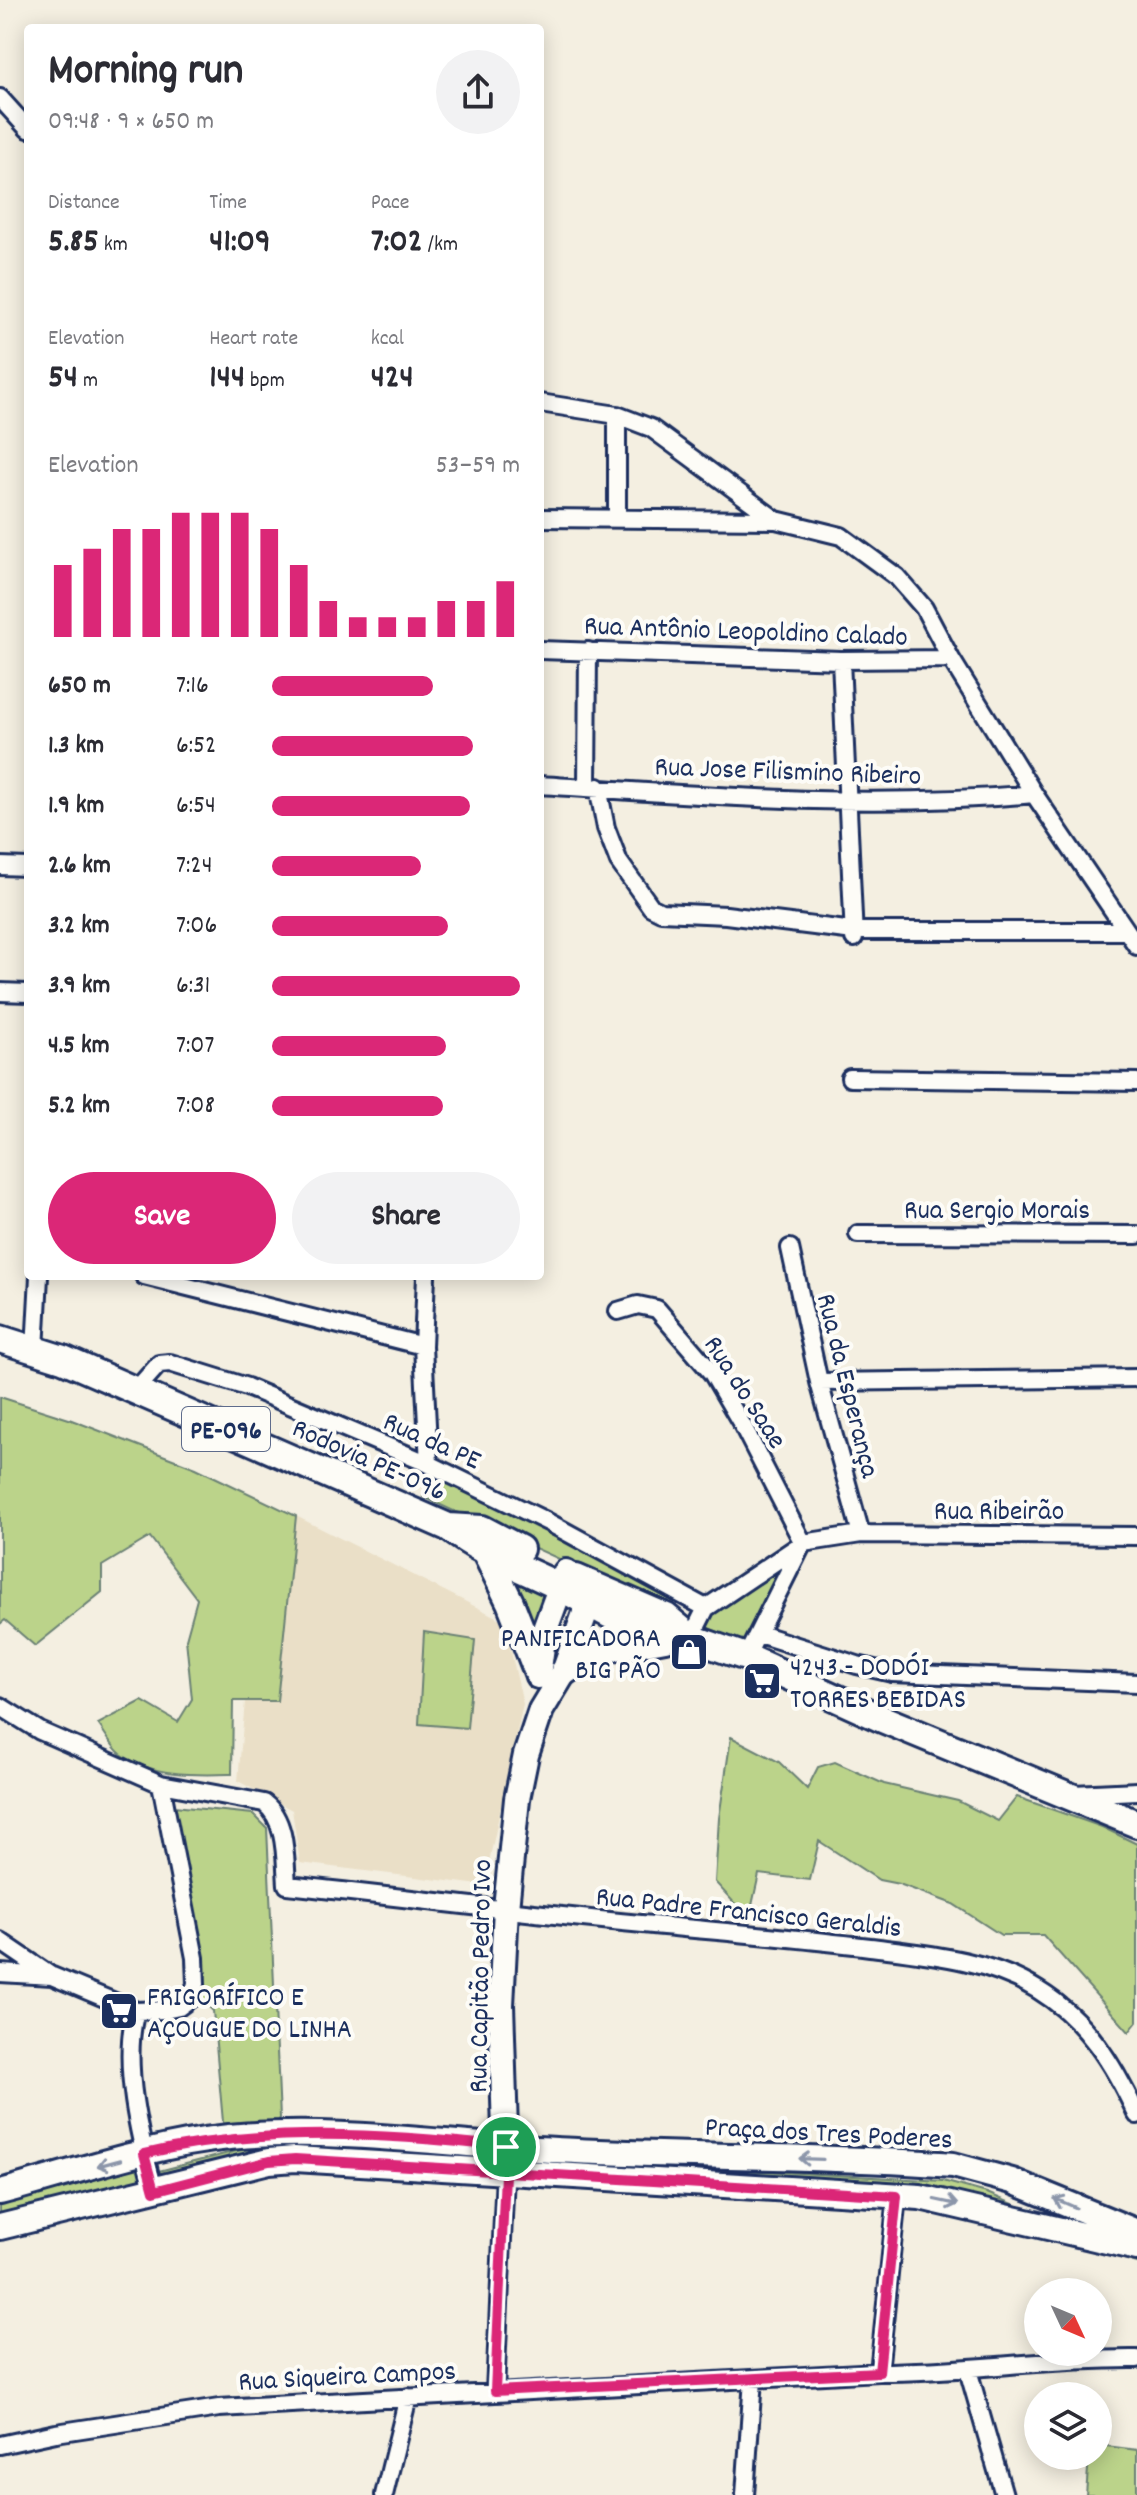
<!DOCTYPE html>
<meta charset="utf-8">
<style>
:root{--surface:#fff;--page:#f2f2f3;--text:#2b2b33;--muted:#7c7c81;--accent:#db2777}
body{margin:0;font-family:Dekko,sans-serif;background:var(--page);color:var(--text);height:100vh;display:flex;flex-direction:column;font-size:30px;white-space:nowrap}
*{box-sizing:border-box;margin:0}
p{font-size:26px;color:var(--muted)}
.icon{flex:none;width:44px;height:44px;fill:none;stroke:currentColor;stroke-width:2;stroke-linecap:round;stroke-linejoin:round}
.map{position:relative;flex:1;overflow:hidden}
.details{position:absolute;left:24px;top:24px;width:520px;height:1256px;display:flex;flex-direction:column;background:var(--surface);border-radius:8px;box-shadow:0 4px 20px #0003}
.details>*{flex:none}
.needle{width:52px;rotate:134deg}
.buttons{position:absolute;left:1024px;top:2278px;display:grid;gap:16px}
.buttons a{display:grid;place-items:center;width:88px;height:88px;border-radius:50%;background:var(--surface);box-shadow:0 4px 20px #0003;font-size:40px}
.pin{position:absolute;display:grid;place-items:center;width:68px;height:68px;color:#fff;margin:-34px;border:4px solid #fff;border-radius:50%;box-shadow:0 2px 8px #0007}
.round{display:grid;place-items:center;flex:none;width:84px;height:84px;border-radius:42px;background:var(--page)}
.summary{display:flex;align-items:center;justify-content:space-between;height:136px;padding:0 24px}
h1{font-size:44px;font-weight:700;line-height:60px}
.figures{display:grid;grid-template-columns:repeat(3,1fr);gap:12px;height:136px;padding:8px 24px}
.figures div{display:grid;align-content:center}
.figures b{font-size:34px;font-weight:700}
.figures small{font-size:22px;font-weight:400}
.figures p{font-size:22px}
.chart{height:224px;padding:16px 24px}
.chart p{display:flex;justify-content:space-between}
.chart svg{width:100%;height:144px;margin-top:8px;stroke:var(--accent);stroke-width:6}
.primary-button{display:flex;gap:16px;margin-top:auto;padding:16px 24px}
.primary-button a{flex:1;height:92px;border-radius:48px;background:var(--accent);color:#fff;font-size:32px;font-weight:700;line-height:92px;text-align:center}
.primary-button a+a{background:var(--page);color:var(--text)}
ul{padding:0 24px;list-style:none;font-size:26px}
li{display:grid;grid-template-columns:128px 96px 1fr;align-items:center;height:60px}
li i{height:20px;border-radius:10px;background:var(--accent)}
.map>svg:first-child{display:block}
.built{fill:#eadfc7}
.green{fill:#bbd38a;stroke:#6b8174;stroke-width:2}
.lines{fill:none;stroke-linecap:round;stroke-linejoin:round}
.street-casing{stroke:#1b2f5e;stroke-width:22}
.secondary-casing{stroke:#1b2f5e;stroke-width:30}
.primary-casing{stroke:#1b2f5e;stroke-width:32}
.street{stroke:#fdfcf7;stroke-width:16}
.secondary{stroke:#fdfcf7;stroke-width:24}
.primary{stroke:#fdfcf7;stroke-width:26}
.oneway{stroke:#8c96aa}
.route-casing{stroke:#fff;stroke-width:16}
.route{stroke:#db2777;stroke-width:10}
.labels{text-anchor:middle;stroke-width:8;stroke-linejoin:round;paint-order:stroke}
.shield{fill:#fdfcf7;stroke:#5f6c8c;stroke-width:2}
.shield-label{font-size:26px;font-weight:bold;fill:#1b2f5e}
.street-label{font-size:28px;fill:#1b2f5e;stroke:#fdfcf7}
.poi-label{font-size:28px;fill:#1b2f5e;stroke:#fdfcf7;text-anchor:start}
</style>
<div class="map">
<svg width="1137" height="2495" viewBox="0 0 1137 2495">
<rect width="100%" height="100%" fill="#f4efe1"/>
<filter id="ink" filterUnits="userSpaceOnUse"><feTurbulence type="fractalNoise" baseFrequency=".0125" numOctaves="2"/><feDisplacementMap in="SourceGraphic" scale="16" xChannelSelector="R" yChannelSelector="G"/><feConvolveMatrix kernelMatrix="1 2 1 2 8 2 1 2 1" color-interpolation-filters="sRGB"/></filter>
<g filter="url(#ink)">
<path class="built" d="M296,1516L504,1621L523,1704L489,1862L480,1885L300,1863L292,1810L238,1781L245,1701H277Z"/>
<path class="green" d="M0,1397L69,1419L196,1468L296,1516L277,1701H233L232,1774C196,1775 152,1777 121,1754C112,1747 105,1733 98,1724L142,1701L178,1722L192,1699L186,1639L197,1599L150,1537L102,1566V1592L35,1646L5,1620L0,1624Z
M433,1474L676,1594L669,1609L423,1497Z
M496,1561L562,1592L529,1642Z
M772,1571L779,1573L745,1644L702,1625L712,1609Z
M424,1632L475,1640L467,1728L419,1724Z
M731,1737L779,1762L807,1789L818,1767L835,1762L884,1784L958,1801L998,1821L1017,1797L1102,1827L1137,1844V2022L1129,2032L1043,1935H1001L953,1904L899,1884L879,1880L819,1841L810,1880L759,1874L749,1919L715,1882L719,1818Z
M174,1806L253,1814L267,1828L280,2118L270,2135L224,2133L213,2011L201,1999L174,1894Z
M287,2143L500,2157L501,2181L303,2162L158,2180L155,2172L244,2149Z
M514,2157L943,2181L987,2193L1137,2256V2263L942,2206L515,2181Z
M140,2160L146,2186L0,2223V2198Z
M1098,2445L1137,2450V2495H1086L1089,2456H1098Z"/>
<g class="lines">
<defs>
<path id="street" d="M0,98L28,129
M540,403L617,415L651,428L776,520L841,536L897,577L924,608L951,659L1034,794L1137,946
M540,518L776,520
M617,518V415
M540,650L841,660L951,659
M841,660L854,938
M540,785C704,796 870,809 1034,794
M598,787L606,828L619,862L651,907L661,912L726,915L854,931H1125
M587,788L588,651
M0,866L28,867
M0,992L28,993
M850,1078L1137,1082
M858,1234L1137,1235
M790,1248L819,1382L861,1534
M144,1276L423,1346
M426,1276L423,1346L429,1464
M618,1311L638,1305L657,1309L712,1373L743,1426L803,1543
M35,1350L39,1276
M819,1382L1137,1378
M135,1391L159,1364L170,1363L247,1387L429,1464L548,1522L706,1608
M759,1634L857,1665L892,1673L1137,1683
M691,1638L706,1608L803,1543L861,1534L1137,1536
M746,1657L802,1545
M0,1706L40,1731L161,1784L264,1803C287,1820 285,1859 287,1885C409,1898 531,1914 653,1925C725,1932 798,1938 870,1947C926,1954 989,1959 1038,1990C1087,2020 1114,2065 1137,2115
M1073,1794L1137,1791
M0,1941L50,1975
M0,1973L52,1976L136,2011L165,2010L179,2007L191,1998L196,1984L195,1958L161,1784
M136,2011C121,2062 140,2139 154,2191
M968,2370L1004,2495
M879,2372L897,2196
M495,2391L505,2174
M0,2445L56,2433L219,2408L879,2372C966,2372 1051,2358 1137,2359
M384,2495L408,2397
M745,2495L753,2379"/>
<path id="secondary" d="M538,1676L544,1632L566,1572
M506,2162L501,2005L506,1908L517,1799L526,1755L541,1710L564,1672L594,1588
M0,2192C75,2172 152,2145 229,2137C322,2128 413,2140 506,2147C655,2158 804,2154 953,2165L1012,2181L1137,2232
M0,2227L269,2161L295,2159L920,2197L1137,2248"/>
<path id="primary" d="M0,1339L63,1359L448,1527C481,1553 519,1567 556,1585C601,1608 639,1639 691,1638
M448,1527L482,1529L520,1549
M485,1551L510,1602L538,1673
M576,1578L666,1617L691,1638L746,1657L880,1718L1137,1824
M564,1672L595,1651L665,1638"/>
</defs>
<use href="#street" class="street-casing"/>
<use href="#secondary" class="secondary-casing"/>
<use href="#primary" class="primary-casing"/>
<use href="#street" class="street"/>
<use href="#secondary" class="secondary"/>
<use href="#primary" class="primary"/>
</g>
<defs><path id="oneway-shaft" d="M-6 0H5M1.5-3L5.5 0L1.5 3" fill="none" stroke-width="1.6" stroke-linecap="round" stroke-linejoin="round" transform="scale(2)"/></defs>
<g class="oneway">
<use href="#oneway-shaft" transform="translate(811 2159) rotate(-178)"/>
<use href="#oneway-shaft" transform="translate(109 2163) rotate(165)"/>
<use href="#oneway-shaft" transform="translate(946 2202) rotate(12)"/>
<use href="#oneway-shaft" transform="translate(1065 2203) rotate(-157)"/>
</g>
</g>
<g class="lines" filter="url(#ink)">
<defs>
<path id="route" d="M506,2147C384,2133 264,2126 144,2154L154,2191L269,2161L295,2159L897,2196L879,2372L495,2391L505,2174L506,2147"/>
</defs>
<use href="#route" class="route-casing"/>
<use href="#route" class="route"/>
</g>
<defs>
<symbol id="shop-square" viewBox="-11 -11 22 22"><rect x="-9" y="-9" width="18" height="18" rx="4" fill="#1b2f5e" stroke="#fdfcf7"/><path d="M-5-2.5h2.3a2.7 3.5 0 0 1 5.4 0H5L5.5 6h-11ZM-1.5-2.5h3a1.5 2.3 0 0 0-3 0Z" fill="#fff"/></symbol>
<symbol id="supermarket-square" viewBox="-11 -11 22 22"><rect x="-9" y="-9" width="18" height="18" rx="4" fill="#1b2f5e" stroke="#fdfcf7"/><path d="M-6-5.5h2.5l.6 2H6L4.5 2H-2.5L-4.4-4H-6ZM-1.5 3.2a1.3 1.3 0 1 0 .1 0ZM3 3.2a1.3 1.3 0 1 0 .1 0Z" fill="#fff"/></symbol>
</defs>
<g fill-rule="evenodd">
<use href="#shop-square" x="667" y="1630" width="44" height="44"/>
<use href="#supermarket-square" x="740" y="1659" width="44" height="44"/>
<use href="#supermarket-square" x="97" y="1989" width="44" height="44"/>
</g>
<g class="labels">
<rect class="shield" x="182" y="1407" width="88" height="44" rx="6"/>
<g class="shield-label">
<text x="226" y="1438">PE-096</text>
</g>
<g class="street-label">
<text transform="translate(746 629) rotate(2)" y="10">Rua Antônio Leopoldino Calado</text>
<text transform="translate(788 769) rotate(2)" y="10">Rua Jose Filismino Ribeiro</text>
<text x="997" y="1218">Rua Sergio Morais</text>
<text transform="translate(850 1385) rotate(76)" y="10">Rua da Esperança</text>
<text transform="translate(747 1391) rotate(57)" y="10">Rua do Saae</text>
<text transform="translate(433 1439) rotate(24)" y="10">Rua da PE</text>
<text transform="translate(370 1458) rotate(24)" y="10">Rodovia PE-096</text>
<text x="999" y="1519">Rua Ribeirão</text>
<text transform="translate(749 1910) rotate(6)" y="10">Rua Padre Francisco Geraldis</text>
<text transform="translate(478 1976) rotate(-89)" y="10">Rua Capitão Pedro Ivo</text>
<text transform="translate(829 2131) rotate(3)" y="10">Praça dos Tres Poderes</text>
<text transform="translate(347 2374) rotate(-3)" y="10">Rua Siqueira Campos</text>
</g>
<g class="poi-label">
<text x="661" y="1646" text-anchor="end">PANIFICADORA<tspan x="661" dy="32">BIG PÃO</tspan></text>
<text x="790" y="1675">4243 - DODÓI<tspan x="790" dy="32">TORRES BEBIDAS</tspan></text>
<text x="147" y="2005">FRIGORÍFICO E<tspan x="147" dy="32">AÇOUGUE DO LINHA</tspan></text>
</g>
</g>
</svg>
<div class="buttons">
<a><svg class="needle" viewBox="-14 -14 28 28"><path d="M0-13l5 13h-10z" fill="#e53935"/><path d="M0 13l5-13h-10z" fill="#7c7c81"/></svg></a>
<a><svg class="icon" aria-label="layers" viewBox="0 0 24 24"><path d="M12 4l9 5-9 5-9-5zM3 14l9 5 9-5"/></svg></a>
</div>
<div class="pin" style="left:506px;top:2147px;background:#1e9e55"><svg class="icon" aria-label="arrive" viewBox="0 0 24 24"><path d="M6 21V4h12l-3 4 3 4H6"/></svg></div>
<section class="details">
<div class="summary"><div><h1>Morning run</h1><p>09:48 · 9 × 650 m</p></div><a class="round"><svg class="icon" aria-label="share" viewBox="0 0 24 24"><path d="M12 15V3M7 8l5-5 5 5M5 13v7h14v-7"/></svg></a></div>
<div class="figures">
<div><p>Distance</p><b>5.85<small> km</small></b></div>
<div><p>Time</p><b>41:09</b></div>
<div><p>Pace</p><b>7:02<small> /km</small></b></div>
</div>
<div class="figures">
<div><p>Elevation</p><b>54<small> m</small></b></div>
<div><p>Heart rate</p><b>144<small> bpm</small></b></div>
<div><p>kcal</p><b>424</b></div>
</div>
<div class="chart"><p><span>Elevation</span>53–59 m</p>
<svg viewBox="0 0 160 44" preserveAspectRatio="none"><path d="M5 44V22M15 44V17M25 44V11M35 44V11M45 44V6M55 44V6M65 44V6M75 44V11M85 44V22M95 44V33M105 44V38M115 44V38M125 44V38M135 44V33M145 44V33M155 44V27"/></svg>
</div>
<ul>
<li><b>650 m</b>7:16<i style="width:65%"></i></li>
<li><b>1.3 km</b>6:52<i style="width:81%"></i></li>
<li><b>1.9 km</b>6:54<i style="width:80%"></i></li>
<li><b>2.6 km</b>7:24<i style="width:60%"></i></li>
<li><b>3.2 km</b>7:06<i style="width:71%"></i></li>
<li><b>3.9 km</b>6:31<i style="width:100%"></i></li>
<li><b>4.5 km</b>7:07<i style="width:70%"></i></li>
<li><b>5.2 km</b>7:08<i style="width:69%"></i></li>
</ul>
<div class="primary-button"><a>Save</a><a>Share</a></div>
</section>
</div>
